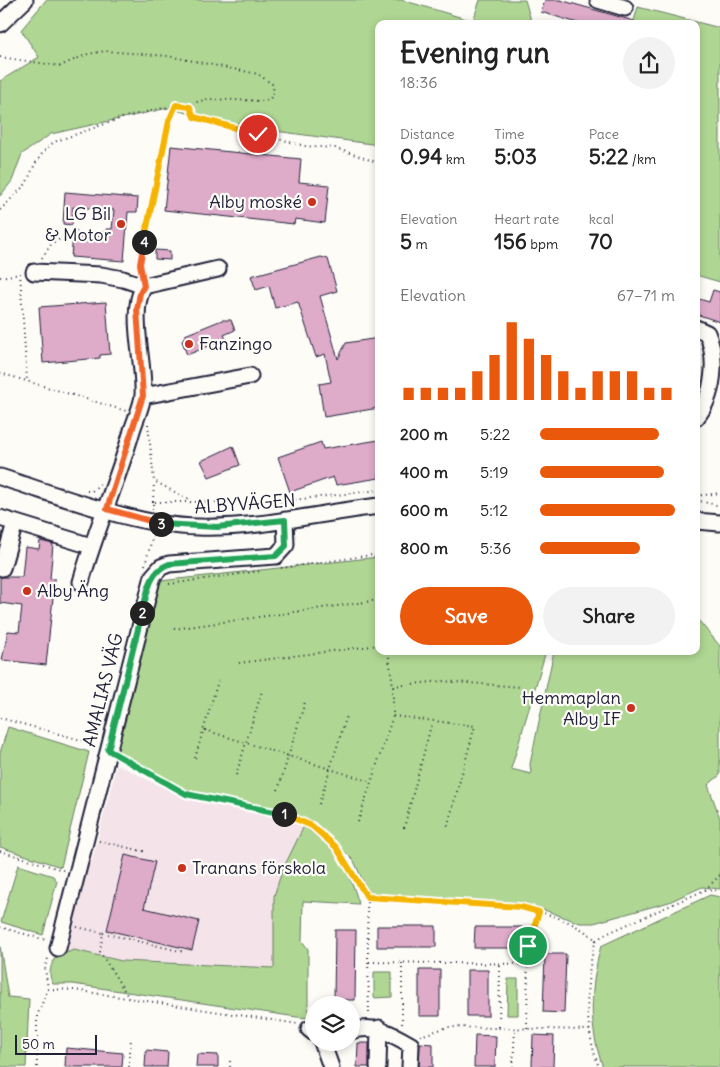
<!DOCTYPE html>
<meta charset="utf-8">
<style>
:root{--surface:#fff;--page:#f2f2f2;--text:#222;--muted:#767676;--accent:#ea580c}
body{margin:0;font-family:Delius,sans-serif;background:var(--page);color:var(--text);height:100vh;display:flex;flex-direction:column;font-size:19px;white-space:nowrap}
*{box-sizing:border-box;margin:0}
p{font-size:16px;color:var(--muted)}
.icon{flex:none;width:28px;height:28px;fill:none;stroke:currentColor;stroke-width:2;stroke-linecap:round;stroke-linejoin:round}
.map{position:relative;flex:1;overflow:hidden}
.side{position:absolute;left:375px;top:20px;width:325px;height:635px;display:flex;flex-direction:column;background:var(--surface);border-radius:10px;box-shadow:0 2px 8px #0003}
.side>*{flex:none}
.tools{position:absolute;left:305px;top:996px;display:grid;gap:10px}
.tools a{display:grid;place-items:center;width:55px;height:55px;border-radius:50%;background:var(--surface);box-shadow:0 2px 8px #0003;font-size:25px}
.scale{position:absolute;left:15px;bottom:12px;width:82px;box-sizing:border-box;padding-left:5px;border:2px solid #22223b;border-top:0;font-size:14px;line-height:18px;white-space:nowrap;color:#22223b;-webkit-text-stroke:4px #fdfcf7;paint-order:stroke}
.pin{position:absolute;display:grid;place-items:center;width:42px;height:42px;color:#fff;margin:-21px;border:2px solid #fff;border-radius:50%;box-shadow:0 1px 5px #0007}
.km{position:absolute;width:25px;height:25px;margin:-12px;border-radius:50%;background:#222;color:#fff;font-size:14px;line-height:25px;text-align:center}
.round{display:grid;place-items:center;flex:none;width:52px;height:52px;border-radius:26px;background:var(--page)}
.headline{display:flex;align-items:center;justify-content:space-between;height:85px;padding:0 25px}
h1{font-size:28px;font-weight:700;line-height:38px}
.stats{display:grid;grid-template-columns:repeat(3,1fr);gap:8px;height:85px;padding:5px 25px}
.stats div{display:grid;align-content:center}
.stats b{font-size:21px;font-weight:700}
.stats small{font-size:14px;font-weight:400}
.stats p{font-size:14px}
.chart{height:140px;padding:10px 25px}
.chart p{display:flex;justify-content:space-between}
.chart svg{width:100%;height:90px;margin-top:5px;stroke:var(--accent);stroke-width:6}
.action{display:flex;gap:10px;margin-top:auto;padding:10px 25px}
.action a{flex:1;height:58px;border-radius:30px;background:var(--accent);color:#fff;font-size:20px;font-weight:700;line-height:58px;text-align:center}
.action a+a{background:var(--page);color:var(--text)}
ul{padding:0 25px;list-style:none;font-size:16px}
li{display:grid;grid-template-columns:80px 60px 1fr;align-items:center;height:38px}
li i{height:12px;border-radius:6px;background:var(--accent)}
.map>svg:first-child{display:block}
.built{fill:#f4e4e9}
.green{fill:#afd692;stroke:#687c66}
.building{fill:#deabc9;stroke:#22223b}
.lines{fill:none;stroke-linecap:round;stroke-linejoin:round}
.minor-casing{stroke:#22223b;stroke-width:19}
.path{stroke:#22223b;stroke-width:2;stroke-dasharray:1 4;stroke-linecap:butt}
.minor{stroke:#fdfcf7;stroke-width:15}
.split-1-casing{stroke:#fff;stroke-width:10}
.split-2-casing{stroke:#fff;stroke-width:10}
.split-3-casing{stroke:#fff;stroke-width:10}
.split-4-casing{stroke:#fff;stroke-width:10}
.split-5-casing{stroke:#fff;stroke-width:10}
.split-1{stroke:#f5b400;stroke-width:6}
.split-2{stroke:#22a559;stroke-width:6}
.split-3{stroke:#22a559;stroke-width:6}
.split-4{stroke:#f0652b;stroke-width:6}
.split-5{stroke:#f5b400;stroke-width:6}
.poi-dot{fill:#c8321e;stroke:#fdfcf7;stroke-width:2}
.labels{text-anchor:middle;stroke-width:4.5;stroke-linejoin:round;paint-order:stroke}
.poi-label{font-size:18px;fill:#22223b;stroke:#fdfcf7;text-anchor:end}
.street-label{font-size:18px;fill:#22223b;stroke:#fdfcf7}
</style>
<div class="map">
<svg width="720" height="1067" viewBox="0 0 720 1067">
<rect width="100%" height="100%" fill="#fdfcf7"/>
<filter id="ink" filterUnits="userSpaceOnUse"><feTurbulence type="fractalNoise" baseFrequency=".02" numOctaves="2"/><feDisplacementMap in="SourceGraphic" scale="10" xChannelSelector="R" yChannelSelector="G"/><feConvolveMatrix kernelMatrix="1 2 1 2 8 2 1 2 1" color-interpolation-filters="sRGB"/></filter>
<g filter="url(#ink)">
<path class="built" d="M117,764L186,799L272,817L304,826L282,871L274,896V968L122,961L74,950L62,954L60,952L81,862L91,864Z"/>
<path class="green" d="M46,0H402L473,21L480,0H525L532,24H379V145L238,126L168,108L51,134L22,154L12,181L0,196V81L39,57L21,30Z
M638,7L720,28V282L696,275V24H633Z
M379,557V651H546L511,769L531,774L530,764L554,651H696V618L699,621L720,646V775L708,785L720,818V889L702,887L669,902L594,923H580L536,907L514,903L369,895L354,861L320,828L301,817L186,792L116,756L160,581Z
M8,727L89,752L61,867L0,847V753Z
M304,826C338,851 347,864 359,904L303,901L302,941L308,949V1007L311,1018L297,1017L73,984H53C48,975 50,968 54,959L59,958L60,952L63,954L74,950L122,961L274,968V896L282,871Z
M18,865L53,876L57,881L43,935L1,922Z
M710,895L720,897V1067H603C588,1027 590,987 601,946Z
M0,946L8,997L29,999L26,1067H0Z
M374,972H392V997L374,998Z
M508,979H518V1015H507Z"/>
<path class="building" d="M545,0H560L634,21V24H581L541,12Z
M171,146L301,159L299,182L329,185L325,223L295,219L294,224L164,210Z
M65,192L138,198L137,212H128L124,261L71,257L73,234L101,236L102,232H106V229H112L114,210L73,207L72,225L63,224Z
M155,250L170,251V260L155,259Z
M321,257L328,259L337,291L320,296L338,359L346,343L379,338V408L324,417L319,384L331,382L325,354L316,357L298,302L275,308L269,286L256,290L251,276Z
M713,290L720,292V322L696,314V298L709,302Z
M106,302L110,354L100,355V358L43,363L39,307Z
M222,320H231L235,330L224,335L226,339L187,355L182,341L185,335Z
M379,440V478L336,485L333,477L290,492L278,457L321,442L323,449Z
M233,446L240,465L209,477L201,461Z
M40,541L53,544L50,579H55L46,665L2,660L8,631L19,632L22,606L0,603V577H22L25,547L39,549Z
M125,855L155,862L144,908L199,921L192,950L107,930Z
M377,926H436V947H377Z
M475,927H522V948H474Z
M335,930H356L355,1000H334Z
M545,954H566L564,1013L543,1012Z
M419,970H440V1016H419Z
M467,970H488V1016H467Z
M475,1035L496,1036L495,1067H474Z
M533,1035L554,1036L553,1067H532Z
M358,1043H369V1067H357Z
M420,1043L433,1044V1067H419Z
M66,1048L123,1053L122,1067H65Z
M146,1050L168,1052L167,1067H145Z
M197,1054L218,1055V1067H196Z"/>
<g class="lines">
<defs>
<path id="minor" d="M598,0L625,8
M0,24L25,0
M34,272L101,275L123,279L144,286L218,269
M696,328L707,333C718,359 714,396 696,418
M143,396L250,376
M0,477C61,496 135,526 198,527C259,529 318,513 379,506
M0,518L91,546
M696,521L720,523
M2,568L15,523
M81,582C95,532 116,485 131,434C134,422 142,407 143,395C145,363 128,312 144,286
M58,948L153,576L161,567L169,564L276,556L286,545L285,520
M309,1029L314,1033
M351,1031C375,1024 391,1033 411,1045L410,1067
M322,1042L331,1067
M378,1067L379,1028"/>
</defs>
<use href="#minor" class="minor-casing"/>
<path class="path" d="M0,57L60,66L88,54L105,51L168,56L258,74L272,84L274,91L270,99L265,101L208,99L193,103L190,107
M0,210L26,184L35,164L44,151L54,142L125,117L176,105L190,107L194,117L305,146L335,148L379,163
M42,258L52,243L79,230
M141,271L140,264L169,121L176,105
M20,273L27,381
M0,277L20,274
M0,373L126,411
M148,424L154,481L188,499L190,503
M87,491H92L100,484
M696,496L720,493
M696,500L720,506
M153,502L154,482
M153,510V502H276L379,490
M375,555L379,587
M145,565L153,535
M281,568L379,554
M169,584L261,571
M174,629L379,600
M239,663L379,645
M393,686L442,681L521,687
M393,716L475,726L447,828
M0,718L96,744
M205,730L372,782
M120,757L186,794L279,812L312,826L336,847L367,897C398,899 428,901 459,903C507,906 558,907 596,940
M195,758L218,681
M236,775L262,691
M278,790L305,702
M319,804L347,715
M358,822L393,716V686L388,651
M404,828L432,722
M99,841L147,852
M0,851L66,871
M705,890L720,891
M367,897L369,1015
M0,927L46,940
M77,927L103,933L100,952L129,998
M103,933L184,952
M596,940L606,934L705,890L720,875
M596,940C584,980 584,1028 599,1067
M369,962L528,964
M402,963V1025
M48,989L74,990L298,1024
M499,1027L500,964
M527,1028L528,946L539,912
M420,1036L448,1027L590,1030
M37,1067V1016L48,989L45,968L49,955
M129,1067L131,1038
M230,1067V1057
M513,1067L515,1028"/>
<use href="#minor" class="minor"/>
</g>
</g>
<g class="lines" filter="url(#ink)">
<defs>
<path id="split-1" d="M284,814L312,826L336,847L367,897L521,907L539,912L528,946"/>
<path id="split-2" d="M142,613L108,750L186,794L284,814"/>
<path id="split-3" d="M142,613C147,594 149,571 169,564L276,556L286,546L285,520L217,527L161,524"/>
<path id="split-4" d="M144,242L140,264L144,286L140,293L137,309L143,396L107,509L161,524"/>
<path id="split-5" d="M144,242L169,121L176,105L190,107L194,117L258,134"/>
</defs>
<use href="#split-1" class="split-1-casing"/>
<use href="#split-2" class="split-2-casing"/>
<use href="#split-3" class="split-3-casing"/>
<use href="#split-4" class="split-4-casing"/>
<use href="#split-5" class="split-5-casing"/>
<use href="#split-1" class="split-1"/>
<use href="#split-2" class="split-2"/>
<use href="#split-3" class="split-3"/>
<use href="#split-4" class="split-4"/>
<use href="#split-5" class="split-5"/>
</g>
<g class="poi-dot">
<circle cx="312" cy="202" r="5"/>
<circle cx="121" cy="224" r="5"/>
<circle cx="189" cy="344" r="5"/>
<circle cx="27" cy="591" r="5"/>
<circle cx="631" cy="708" r="5"/>
<circle cx="182" cy="868" r="5"/>
</g>
<g class="labels">
<g class="poi-label">
<text x="302" y="208">Alby moské</text>
<text x="111" y="220">LG Bil<tspan x="111" dy="21">&amp; Motor</tspan></text>
<text x="199" y="350" text-anchor="start">Fanzingo</text>
<text x="37" y="597" text-anchor="start">Alby Äng</text>
<text x="621" y="704">Hemmaplan<tspan x="621" dy="21">Alby IF</tspan></text>
<text x="192" y="874" text-anchor="start">Tranans förskola</text>
</g>
<g class="street-label">
<text transform="translate(245 504) rotate(-4)" y="6">ALBYVÄGEN</text>
<text transform="translate(103 690) rotate(-76)" y="6">AMALIAS VÄG</text>
</g>
</g>
</svg>
<div class="tools">
<a><svg class="icon" aria-label="layers" viewBox="0 0 24 24"><path d="M12 4l9 5-9 5-9-5zM3 14l9 5 9-5"/></svg></a>
</div>
<div class="scale">50 m</div>
<div class="pin" style="left:528px;top:946px;background:#1e9e55"><svg class="icon" aria-label="arrive" viewBox="0 0 24 24"><path d="M6 21V4h12l-3 4 3 4H6"/></svg></div>
<div class="pin" style="left:258px;top:134px;background:#d93025"><svg class="icon" aria-label="check" viewBox="0 0 24 24"><path d="M5 12l5 5 9-10"/></svg></div>
<b class="km" style="left:284px;top:814px">1</b>
<b class="km" style="left:142px;top:613px">2</b>
<b class="km" style="left:161px;top:524px">3</b>
<b class="km" style="left:144px;top:242px">4</b>
<section class="side">
<div class="headline"><div><h1>Evening run</h1><p>18:36</p></div><a class="round"><svg class="icon" aria-label="share" viewBox="0 0 24 24"><path d="M12 15V3M7 8l5-5 5 5M5 13v7h14v-7"/></svg></a></div>
<div class="stats">
<div><p>Distance</p><b>0.94<small> km</small></b></div>
<div><p>Time</p><b>5:03</b></div>
<div><p>Pace</p><b>5:22<small> /km</small></b></div>
</div>
<div class="stats">
<div><p>Elevation</p><b>5<small> m</small></b></div>
<div><p>Heart rate</p><b>156<small> bpm</small></b></div>
<div><p>kcal</p><b>70</b></div>
</div>
<div class="chart"><p><span>Elevation</span>67–71 m</p>
<svg viewBox="0 0 160 44" preserveAspectRatio="none"><path d="M5 44V38M15 44V38M25 44V38M35 44V38M45 44V30M55 44V22M65 44V6M75 44V14M85 44V22M95 44V30M105 44V38M115 44V30M125 44V30M135 44V30M145 44V38M155 44V38"/></svg>
</div>
<ul>
<li><b>200 m</b>5:22<i style="width:88%"></i></li>
<li><b>400 m</b>5:19<i style="width:92%"></i></li>
<li><b>600 m</b>5:12<i style="width:100%"></i></li>
<li><b>800 m</b>5:36<i style="width:74%"></i></li>
</ul>
<div class="action"><a>Save</a><a>Share</a></div>
</section>
</div>
